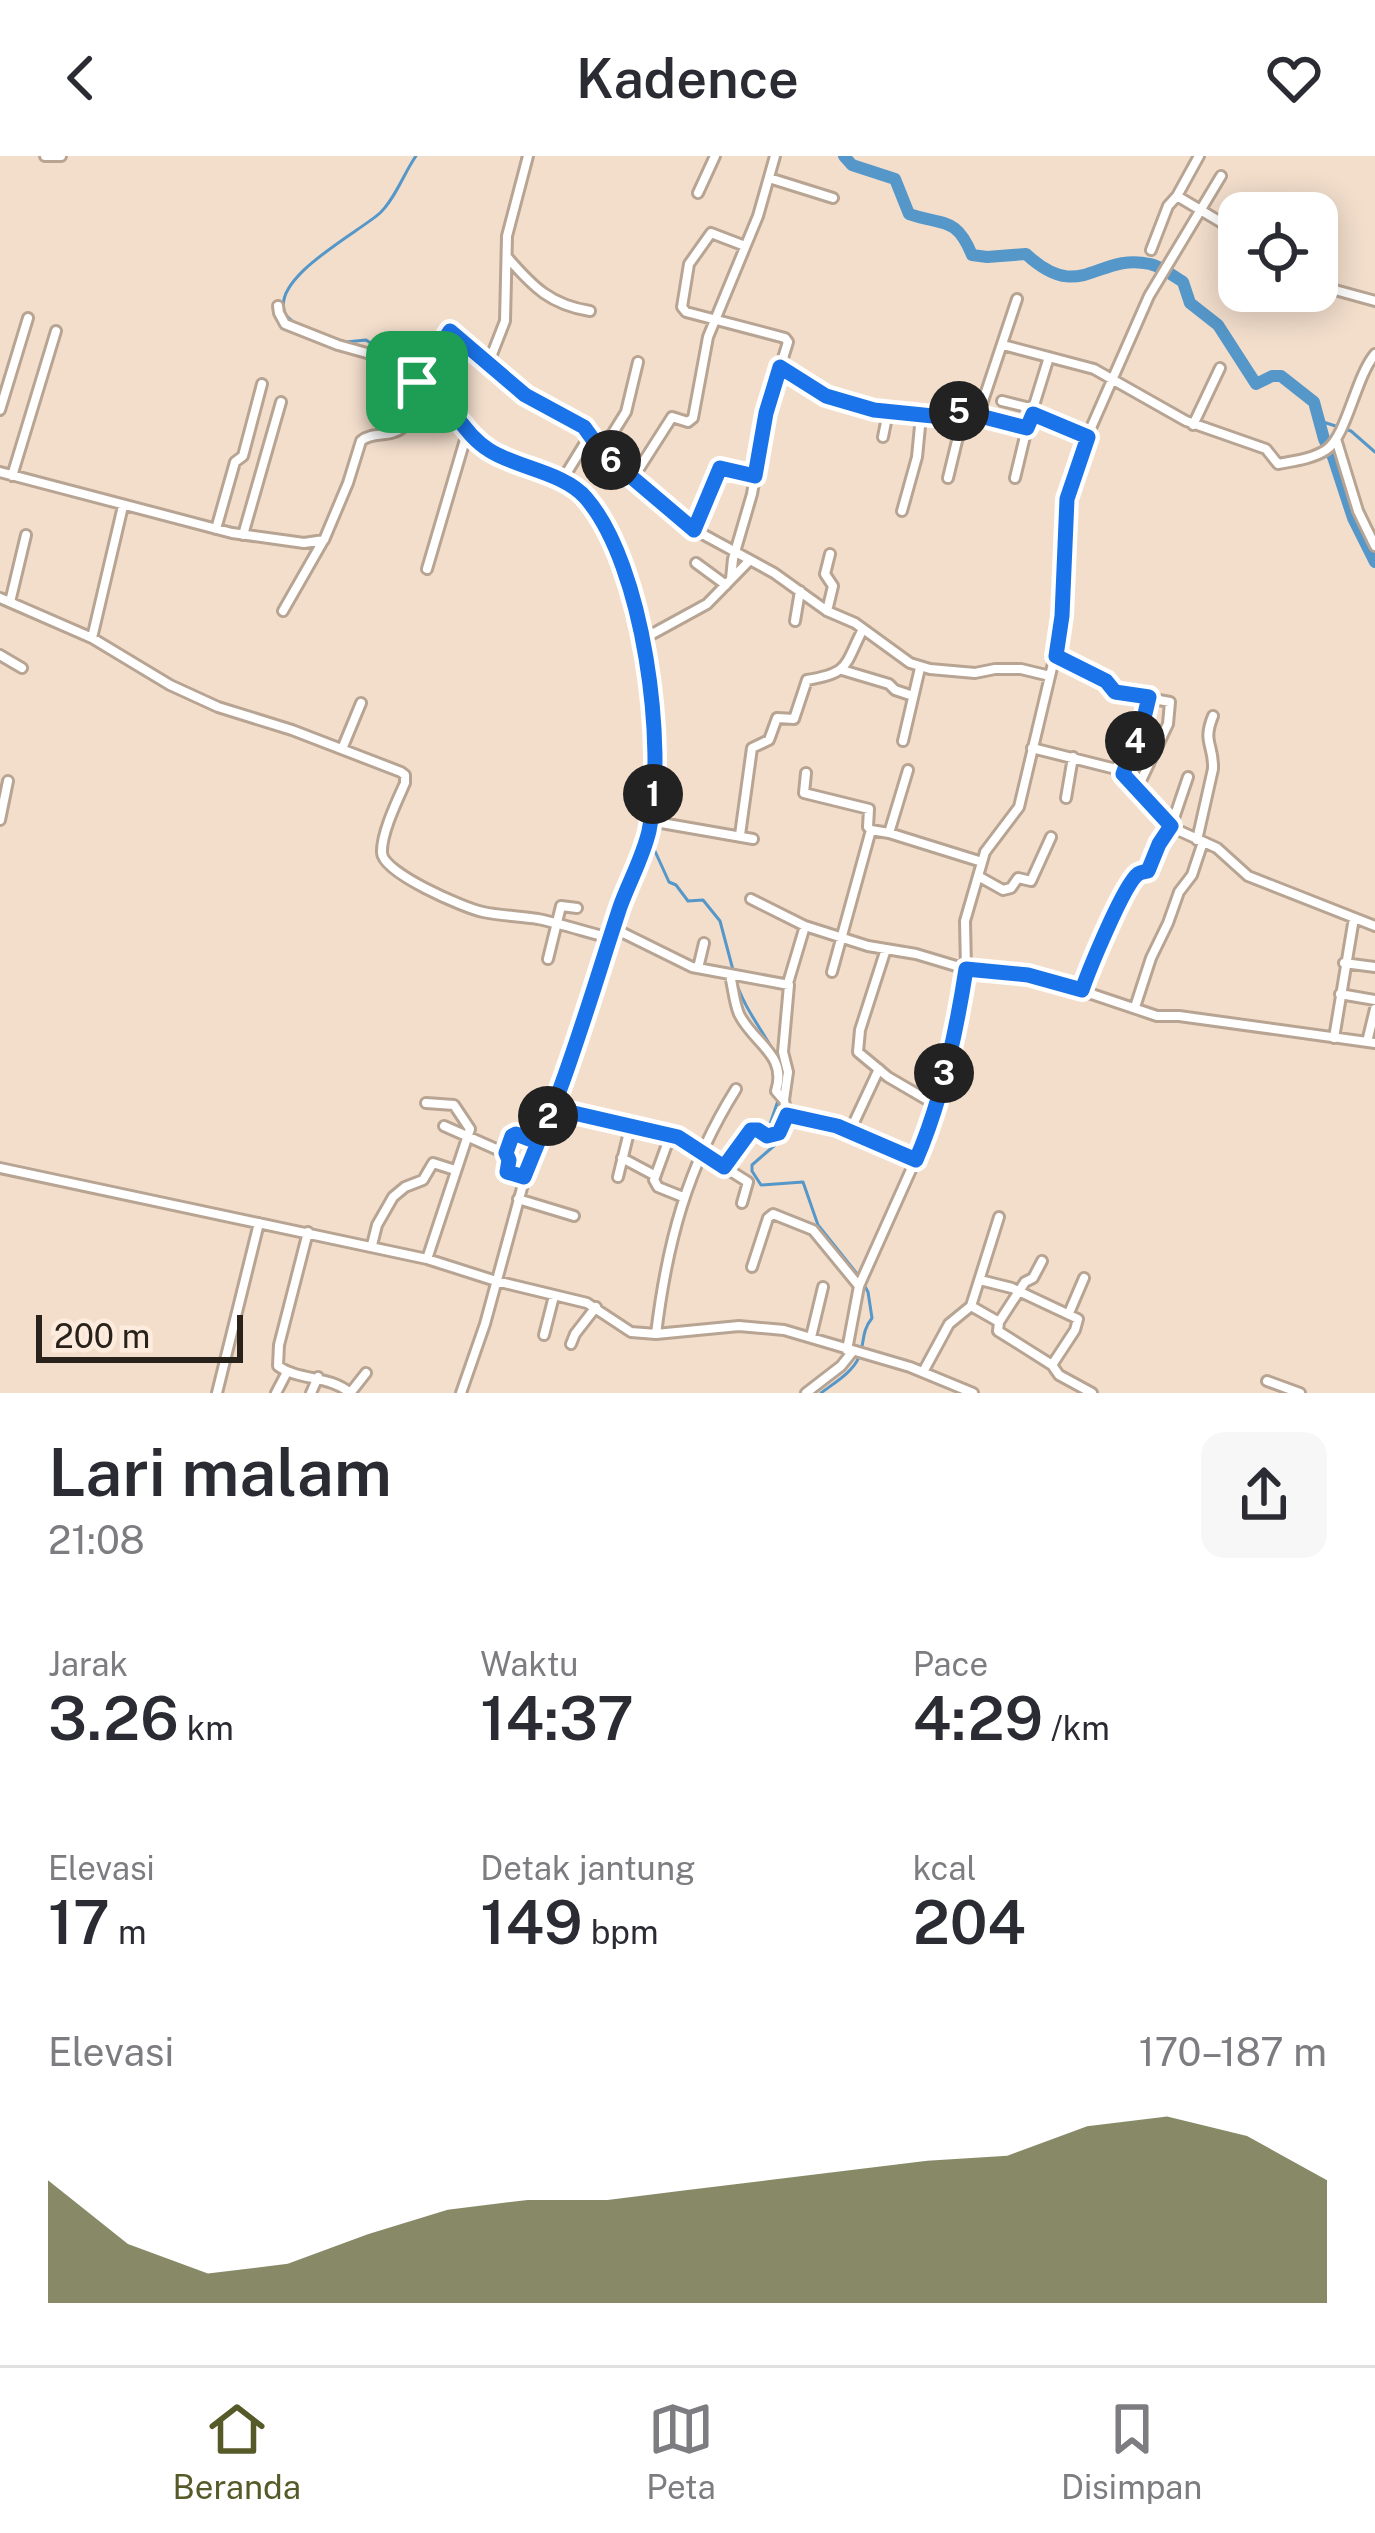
<!DOCTYPE html>
<html lang="id">
<meta charset="utf-8">
<style>
:root{--surface:#fff;--page:#f7f7f7;--text:#2b2b33;--muted:#7c7c81;--line:#e1e1e2;--accent:#565a28}
body{margin:0;font-family:"Public Sans",sans-serif;background:var(--page);color:var(--text);height:100vh;display:flex;flex-direction:column;font-size:45px;white-space:nowrap}
*{box-sizing:border-box;margin:0}
p{font-size:39px;color:var(--muted)}
.icon{flex:none;width:66px;height:66px;fill:none;stroke:currentColor;stroke-width:2;stroke-linecap:round;stroke-linejoin:round}
.map{position:relative;height:1237px;overflow:hidden}
.details{display:flex;flex-direction:column;background:var(--surface);flex:1}
.details>*{flex:none}
.tools{position:absolute;left:1218px;top:36px;display:grid;gap:24px}
.tools a{display:grid;place-items:center;width:120px;height:120px;border-radius:24px;background:var(--surface);box-shadow:0 6px 30px #0003;font-size:60px}
.scale{position:absolute;left:36px;bottom:30px;width:207px;box-sizing:border-box;padding-left:12px;border:6px solid #29221b;border-top:0;font-size:33px;line-height:42px;white-space:nowrap;color:#29221b;-webkit-text-stroke:9px #fdecdd;paint-order:stroke}
.pin{position:absolute;display:grid;place-items:center;width:102px;height:102px;color:#fff;margin:-51px;border-radius:24px;box-shadow:0 6px 18px #0006}
.km{position:absolute;width:60px;height:60px;margin:-30px;border-radius:50%;background:#222;color:#fff;font-size:33px;line-height:60px;text-align:center}
.round{display:grid;place-items:center;flex:none;width:126px;height:126px;border-radius:24px;background:var(--page)}
.head{display:flex;align-items:center;justify-content:space-between;height:204px;padding:0 48px}
h1{font-size:66px;font-weight:600;line-height:90px}
.metrics{display:grid;grid-template-columns:repeat(3,1fr);gap:18px;height:204px;padding:12px 48px}
.metrics div{display:grid;align-content:center}
.metrics b{font-size:60px;font-weight:600}
.metrics small{font-size:33px;font-weight:400}
.metrics p{font-size:33px}
.chart{height:336px;padding:24px 48px}
.chart p{display:flex;justify-content:space-between}
.chart svg{width:100%;height:216px;margin-top:12px;fill:var(--accent);opacity:.7}
header{display:flex;justify-content:space-between;align-items:center;height:156px;padding:0 48px;background:var(--surface);font-size:54px;font-weight:600}
.dock{display:flex;justify-content:space-around;align-items:center;height:168px;border-top:3px solid var(--line);background:var(--surface);font-size:33px;color:var(--muted)}
.dock a{display:grid;justify-items:center;gap:6px}
.dock .selected{color:var(--accent)}
.map>svg:first-child{display:block}
.lines{fill:none;stroke-linecap:round;stroke-linejoin:round}
.stream{stroke:#5597c9;stroke-width:3}
.river{stroke:#5597c9;stroke-width:12}
.street-casing{stroke:#b8a493;stroke-width:14}
.street{stroke:#fff;stroke-width:8}
.route-casing{stroke:#fff;stroke-width:24}
.route{stroke:#1a73e8;stroke-width:15}
</style>
<header><svg class="icon" aria-label="back" viewBox="0 0 24 24"><path d="M15 5l-7 7 7 7"/></svg>Kadence<svg class="icon" aria-label="heart" viewBox="0 0 24 24"><path d="M12 20l-8-8c-3-5 5-10 8-4 3-6 11-1 8 4z"/></svg></header>
<div class="map">
<svg width="1375" height="1237" viewBox="0 0 1375 1237">
<rect width="100%" height="100%" fill="#f3decc"/>
<g class="lines">
<path class="stream" d="M299,170C295,167 287,162 285,157C270,122 359,76 380,57C395,43 404,17 416,0
M331,182L346,186L366,184L437,231L472,276L487,287L550,315L585,334L603,361
M1320,265L1351,275L1375,296
M607,370L632,421
M635,430C652,483 656,535 657,592
M657,601L654,693L669,726L676,729L688,745L703,744L720,765L733,814
M735,823C746,860 774,886 785,921
M783,930L770,968L775,989L752,1009V1015L761,1029L803,1026L818,1069L858,1119
M821,1237C834,1227 853,1216 859,1201C865,1186 861,1176 872,1162L868,1136L863,1127"/>
<path class="river" d="M844,0L852,9L895,23L909,58C944,70 956,60 972,99L987,101L1026,98C1081,149 1097,96 1150,108C1161,110 1173,120 1183,126L1190,147L1218,169L1256,228L1272,220H1281L1314,246L1324,283L1333,301L1353,362L1375,406"/>
<defs>
<path id="street" d="M45,0H61
M769,22L833,42
M698,37L715,0
M1177,40L1239,77
M1151,94L1168,50L1177,40L1199,0
M508,102C533,131 551,149 590,155
M1317,126L1335,134L1375,145
M278,150L279,157L285,168L338,189L374,199L417,226L443,245L467,277L484,292L525,308L582,337L601,365L630,426L643,483L654,598L652,648L648,678L631,720L579,882L525,1021L485,1168L461,1237
M1003,189L1094,213L1186,265L1266,293L1278,308C1294,305 1312,303 1326,294C1347,280 1355,222 1375,198
M489,206L505,165L507,80L528,0
M780,211L826,240L875,254L933,260L949,252L1027,272L1049,201
M1002,245L1034,253
M0,254L28,162
M1033,258L1087,281
M978,260L1017,143
M1193,269L1220,212
M883,281L888,256
M1336,283L1358,355L1375,390
M601,296L626,256L638,206
M0,316L232,377L304,387L324,384L348,327L361,285C372,275 390,282 402,272L417,226L450,175L525,239L583,271L601,296L695,374L774,417L827,455L855,467L910,507L930,513L975,517L995,513H1021L1050,520
M12,320L56,175
M633,322L672,261L688,266L693,262L708,181L758,60L775,0
M948,322L964,256
M1015,322L1027,272
M561,326L590,279
M902,355L917,301L921,260
M216,373L235,306L243,300L262,228
M695,374L720,312L755,320
M243,379L281,246
M696,407L726,429
M427,413L467,277
M731,423L733,403L752,338L766,257L788,186L785,182L686,156L682,151L689,108L711,77L745,90
M0,442L92,482L170,529L218,551L292,574L401,616L405,619V627C397,645 381,678 382,697C383,717 464,752 483,756C501,760 520,760 538,763C562,768 586,776 610,782
M10,446L26,379
M283,455L323,385
M827,455L833,430L825,418L830,398
M795,465L800,435
M92,482L123,350
M643,483L707,448L749,405
M0,499L22,512
M1056,500L1106,525L1115,536L1170,546L1168,568L1137,633
M842,514L889,528L895,534L913,540
M903,585L920,512
M1032,592L1116,613L1171,671L1217,692L1248,720L1375,770
M342,593L361,547
M806,617L804,637L869,653L868,671L871,674
M1123,618L1144,562L1149,541
M1066,642L1073,601
M0,664L8,625
M650,665L753,683
M889,677L908,614
M740,679L752,592L769,584L777,562L794,563L807,524C850,517 844,510 863,473
M1197,684L1213,613C1214,588 1202,587 1213,560
M978,720L1003,734L1011,732L1018,722L1031,725L1051,681
M751,743L805,770L868,790L916,798L966,813L1044,822L1157,860H1179L1375,887
M613,772L692,811L789,829L783,896L788,916L784,944L787,959L782,975L767,980L758,974H751L724,1011L748,1026L742,1047
M886,793L860,874L858,896L888,921L936,949
M548,803L561,750L577,752
M1344,807L1375,811
M698,812L704,787
M832,816L871,674L889,677L982,706
M730,819C733,831 734,846 739,858C753,887 788,899 776,935L783,943
M788,827L805,770
M1081,834C1089,813 1124,728 1138,718C1141,716 1144,716 1147,715L1171,671L1188,621
M1340,838L1375,844
M1135,851L1151,802L1168,767L1179,736L1192,719L1203,686
M1334,882L1354,762
M1367,886L1375,853
M426,947L454,949L470,973L427,1103
M552,952L627,970L629,976L618,1021
M787,960L837,970L916,1004
M444,970L505,997L509,1001L507,1016L525,1021
M627,970L670,980
M850,975L879,913
M505,997L514,978L537,986
M622,1002L654,1019
M0,1012L427,1103L496,1125L587,1147L631,1176L656,1178L739,1170L784,1174L910,1211L973,1237
M683,1041L658,1031L654,1024L670,980L678,981L724,1011
M518,1043L574,1060
M308,1076L279,1189L278,1210C299,1225 329,1219 350,1237
M372,1089L377,1069L393,1041L405,1031L423,1024L433,1007L455,1014
M752,1111L768,1062L773,1058L813,1074L859,1130
M980,1124L1012,1132L1078,1163L1075,1174L1052,1209
M971,1150L999,1166L998,1175L1052,1209L1059,1219L1092,1237
M1069,1157L1084,1122
M999,1166L1025,1126L1033,1122L1042,1105
M656,1178C667,1087 687,1011 736,933
M544,1179L554,1140
M811,1181L823,1131
M571,1188L575,1178L596,1151
M847,1194L859,1130L932,967L960,852L966,813L965,765L985,696L1019,651L1060,478L1067,342L1087,281L1149,140L1221,20
M923,1216L949,1168L971,1150L999,1061
M1267,1225L1300,1237
M351,1236L366,1217
M217,1237L259,1067
M276,1237L287,1216
M311,1237L318,1221
M806,1237L841,1210L853,1195"/>
</defs>
<use href="#street" class="street-casing"/>
<use href="#street" class="street"/>
</g>
<g class="lines">
<defs>
<path id="route" d="M417,226C427,233 438,239 446,248C460,264 470,282 489,294C516,312 564,316 586,342C644,409 667,590 649,675C643,701 629,726 620,751C600,812 582,873 560,933L537,986L516,978L512,980L506,997L509,1004L507,1016L524,1021L552,952L678,981L724,1011L751,974H758L767,980L779,977L787,959L837,970L916,1004C942,944 956,878 966,813L1028,819L1082,834C1089,814 1124,728 1138,718C1141,716 1144,716 1148,715L1159,688L1171,670L1123,618L1144,562L1149,541L1115,536L1106,525L1056,500L1062,460L1067,343L1088,281L1033,258L1027,272L949,252L933,260L874,254L826,240L780,211L766,257L755,320L720,312L694,374L602,296L584,271L525,239L450,175L417,226"/>
</defs>
<use href="#route" class="route-casing"/>
<use href="#route" class="route"/>
</g>
</svg>
<div class="tools">
<a><svg class="icon" aria-label="locate" viewBox="0 0 24 24"><circle cx="12" cy="12" r="6"/><path d="M12 2v4M12 18v4M2 12h4M18 12h4"/></svg></a>
</div>
<div class="scale">200 m</div>
<div class="pin" style="left:417px;top:226px;background:#1e9e55"><svg class="icon" aria-label="arrive" viewBox="0 0 24 24"><path d="M6 21V4h12l-3 4 3 4H6"/></svg></div>
<b class="km" style="left:653px;top:638px">1</b>
<b class="km" style="left:548px;top:960px">2</b>
<b class="km" style="left:944px;top:917px">3</b>
<b class="km" style="left:1135px;top:585px">4</b>
<b class="km" style="left:959px;top:255px">5</b>
<b class="km" style="left:611px;top:304px">6</b>
</div>
<section class="details">
<div class="head"><div><h1>Lari malam</h1><p>21:08</p></div><a class="round"><svg class="icon" aria-label="share" viewBox="0 0 24 24"><path d="M12 15V3M7 8l5-5 5 5M5 13v7h14v-7"/></svg></a></div>
<div class="metrics">
<div><p>Jarak</p><b>3.26<small> km</small></b></div>
<div><p>Waktu</p><b>14:37</b></div>
<div><p>Pace</p><b>4:29<small> /km</small></b></div>
</div>
<div class="metrics">
<div><p>Elevasi</p><b>17<small> m</small></b></div>
<div><p>Detak jantung</p><b>149<small> bpm</small></b></div>
<div><p>kcal</p><b>204</b></div>
</div>
<div class="chart"><p><span>Elevasi</span>170–187 m</p>
<svg viewBox="0 0 160 44" preserveAspectRatio="none"><path d="M0 44V19L10 32L20 38L30 36L40 30L50 25L60 23L70 23L80 21L90 19L100 17L110 15L120 14L130 8L140 6L150 10L160 19V44z"/></svg>
</div>
</section>
<nav class="dock">
<a class="selected"><svg class="icon" aria-label="home" viewBox="0 0 24 24"><path d="M3 11l9-7 9 7M6 9v11h12V9"/></svg>Beranda</a>
<a><svg class="icon" aria-label="map" viewBox="0 0 24 24"><path d="M3 6l6-2 6 2 6-2v14l-6 2-6-2-6 2zM9 4v14M15 6v14"/></svg>Peta</a>
<a><svg class="icon" aria-label="saved" viewBox="0 0 24 24"><path d="M7 4h10v16l-5-4-5 4z"/></svg>Disimpan</a>
</nav>
